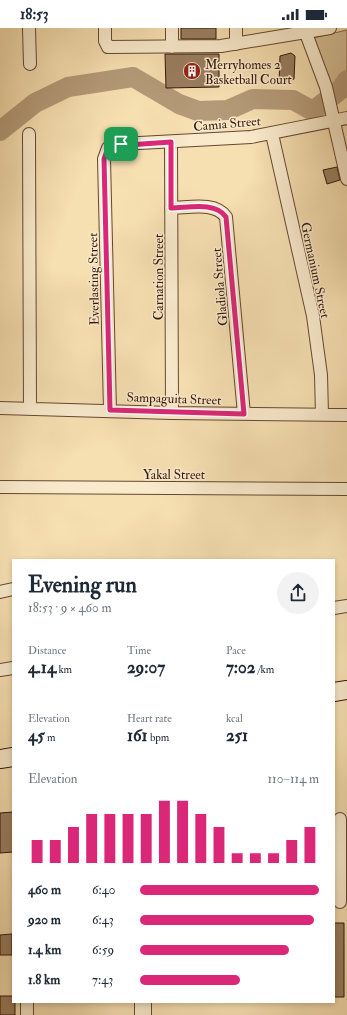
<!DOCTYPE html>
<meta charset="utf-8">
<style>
:root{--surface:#fff;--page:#f2f2f3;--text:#1f2937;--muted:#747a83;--accent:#db2777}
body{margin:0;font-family:"IM FELL Double Pica",serif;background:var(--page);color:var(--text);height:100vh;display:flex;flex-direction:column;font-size:15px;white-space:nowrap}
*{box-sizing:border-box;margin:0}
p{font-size:13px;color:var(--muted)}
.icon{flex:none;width:22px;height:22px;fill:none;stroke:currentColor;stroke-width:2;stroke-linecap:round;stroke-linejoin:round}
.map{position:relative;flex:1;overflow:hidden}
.drawer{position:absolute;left:12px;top:531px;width:323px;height:444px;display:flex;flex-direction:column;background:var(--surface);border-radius:0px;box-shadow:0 2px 6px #0003}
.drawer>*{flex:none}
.pin{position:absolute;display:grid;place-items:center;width:34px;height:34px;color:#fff;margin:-17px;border-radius:8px;box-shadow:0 2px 6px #0006}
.round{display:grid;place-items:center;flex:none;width:42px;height:42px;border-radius:21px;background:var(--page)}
.head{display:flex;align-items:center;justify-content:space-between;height:68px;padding:0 16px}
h1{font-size:22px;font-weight:700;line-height:30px}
.metrics{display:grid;grid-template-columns:repeat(3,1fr);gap:6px;height:68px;padding:4px 16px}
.metrics div{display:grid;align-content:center}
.metrics b{font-size:17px;font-weight:700}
.metrics small{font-size:11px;font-weight:400}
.metrics p{font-size:11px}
.chart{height:112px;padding:8px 16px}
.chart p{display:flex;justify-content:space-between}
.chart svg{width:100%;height:72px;margin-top:4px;stroke:var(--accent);stroke-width:6}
ul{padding:0 16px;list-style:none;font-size:13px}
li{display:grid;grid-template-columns:64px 48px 1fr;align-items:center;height:30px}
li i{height:10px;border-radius:5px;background:var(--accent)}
.status{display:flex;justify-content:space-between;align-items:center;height:28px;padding:0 20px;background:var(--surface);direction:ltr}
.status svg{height:11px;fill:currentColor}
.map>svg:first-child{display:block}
.green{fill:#d5bd94;stroke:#85694e}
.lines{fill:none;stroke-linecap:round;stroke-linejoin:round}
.river{stroke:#b49a78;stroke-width:20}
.building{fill:#997e60;stroke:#351508}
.minor-casing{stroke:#654832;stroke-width:14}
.tertiary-casing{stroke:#654832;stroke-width:18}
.secondary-casing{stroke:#351508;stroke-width:20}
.minor{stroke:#f9eacc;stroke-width:12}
.tertiary{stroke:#f9eacc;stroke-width:16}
.secondary{stroke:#f9eacc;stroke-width:18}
.route-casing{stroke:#fff;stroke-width:8}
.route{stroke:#db2777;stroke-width:5}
.labels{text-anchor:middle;stroke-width:3;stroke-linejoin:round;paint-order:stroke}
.poi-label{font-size:13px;fill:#351508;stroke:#f9eacc;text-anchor:start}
.street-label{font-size:13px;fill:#351508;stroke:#f9eacc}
</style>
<div class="status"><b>18:53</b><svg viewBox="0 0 49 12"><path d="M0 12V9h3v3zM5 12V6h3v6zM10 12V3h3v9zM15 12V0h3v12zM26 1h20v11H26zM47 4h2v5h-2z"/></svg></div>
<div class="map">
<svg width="347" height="987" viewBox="0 0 347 987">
<rect width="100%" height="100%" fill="#f6dfb1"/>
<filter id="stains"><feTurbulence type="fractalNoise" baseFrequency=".005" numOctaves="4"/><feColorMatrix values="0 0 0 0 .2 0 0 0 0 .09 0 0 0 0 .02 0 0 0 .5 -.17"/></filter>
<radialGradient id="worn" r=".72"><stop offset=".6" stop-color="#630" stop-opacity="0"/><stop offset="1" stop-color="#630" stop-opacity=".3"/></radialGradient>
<path class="green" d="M347,2V47L339,58L329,63L313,10Z"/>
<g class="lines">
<path class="river" d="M0,103L35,75L68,59L133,49L179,76L198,83L228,82L253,71L293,72L313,83L340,62L347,52"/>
</g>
<path class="building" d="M181,0H216V11H181Z
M291,25L295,28L294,51L279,55L280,28Z
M165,26H219V59L166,60Z
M337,139L340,152L327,156L323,142Z
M13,784V824L0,825V785Z
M334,895H344V969H334Z
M12,906V927H0V907Z
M0,968H13V974H15V987H0Z"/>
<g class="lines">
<defs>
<path id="minor" d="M29,0L30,36
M105,0V13L108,19L221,18L330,0
M172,0V19
M236,0V16
M304,0L326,59L347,151
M29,106L30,381
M272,106L313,288L321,347L322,386
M171,114L172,385
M171,180C188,180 215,173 226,189L244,386
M0,380L172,385L347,387
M110,382L104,131L108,120L121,116L251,109L347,90
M0,459L347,461
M0,564L13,561
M334,580L347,578
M0,642L13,640
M340,791V874
M27,974V987"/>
<path id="tertiary" d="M143,987V974"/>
<path id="secondary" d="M334,664L347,662
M0,731L13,729"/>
</defs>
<use href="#minor" class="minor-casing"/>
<use href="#tertiary" class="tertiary-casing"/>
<use href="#secondary" class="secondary-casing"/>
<use href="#minor" class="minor"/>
<use href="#tertiary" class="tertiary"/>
<use href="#secondary" class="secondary"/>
</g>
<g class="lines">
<defs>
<path id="route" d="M171,114V180C188,180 215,173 226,189L244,386L110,382L104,131L108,120L113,118Z"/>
</defs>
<use href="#route" class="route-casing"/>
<use href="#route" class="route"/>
</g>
<defs>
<symbol id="building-disc" viewBox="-11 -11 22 22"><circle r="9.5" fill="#8f2418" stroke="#f9eacc"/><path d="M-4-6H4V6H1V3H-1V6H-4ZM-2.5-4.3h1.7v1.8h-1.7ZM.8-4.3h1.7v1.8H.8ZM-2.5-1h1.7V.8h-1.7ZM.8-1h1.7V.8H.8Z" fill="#fff"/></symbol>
</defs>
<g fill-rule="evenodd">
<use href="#building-disc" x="182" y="33" width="20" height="20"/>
</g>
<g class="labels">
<g class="poi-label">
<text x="205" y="41">Merryhomes 2<tspan x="205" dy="15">Basketball Court</tspan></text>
</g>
<g class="street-label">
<text transform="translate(227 95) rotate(-5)" y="5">Camia Street</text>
<text transform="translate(316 242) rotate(78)" y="5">Germanium Street</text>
<text transform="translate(158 249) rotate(-90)" y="5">Carnation Street</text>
<text transform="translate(93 251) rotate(-91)" y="5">Everlasting Street</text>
<text transform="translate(219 259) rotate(-95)" y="5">Gladiola Street</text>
<text transform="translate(174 370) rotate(2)" y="5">Sampaguita Street</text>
<text x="174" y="451">Yakal Street</text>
</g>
</g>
<rect width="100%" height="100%" filter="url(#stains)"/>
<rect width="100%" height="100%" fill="url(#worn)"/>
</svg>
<div class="pin" style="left:121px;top:116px;background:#1e9e55"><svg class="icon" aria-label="arrive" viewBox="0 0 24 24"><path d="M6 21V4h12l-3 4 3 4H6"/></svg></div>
<section class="drawer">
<div class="head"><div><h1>Evening run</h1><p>18:53 · 9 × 460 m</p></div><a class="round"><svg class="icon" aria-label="share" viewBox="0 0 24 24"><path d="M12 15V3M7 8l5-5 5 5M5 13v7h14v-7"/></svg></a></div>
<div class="metrics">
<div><p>Distance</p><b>4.14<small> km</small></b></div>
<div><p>Time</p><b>29:07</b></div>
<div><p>Pace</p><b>7:02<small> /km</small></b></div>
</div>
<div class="metrics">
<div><p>Elevation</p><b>45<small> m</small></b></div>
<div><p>Heart rate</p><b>161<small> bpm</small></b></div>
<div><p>kcal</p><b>251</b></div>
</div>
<div class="chart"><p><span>Elevation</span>110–114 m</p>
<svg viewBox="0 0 160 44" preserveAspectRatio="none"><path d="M5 44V30M15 44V30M25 44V22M35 44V14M45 44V14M55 44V14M65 44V14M75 44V6M85 44V6M95 44V14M105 44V22M115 44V38M125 44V38M135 44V38M145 44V30M155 44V22"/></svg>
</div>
<ul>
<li><b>460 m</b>6:40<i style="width:100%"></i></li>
<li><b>920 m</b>6:43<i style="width:97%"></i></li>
<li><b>1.4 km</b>6:59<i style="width:83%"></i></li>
<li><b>1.8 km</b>7:43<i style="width:56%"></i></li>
</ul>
</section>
</div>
